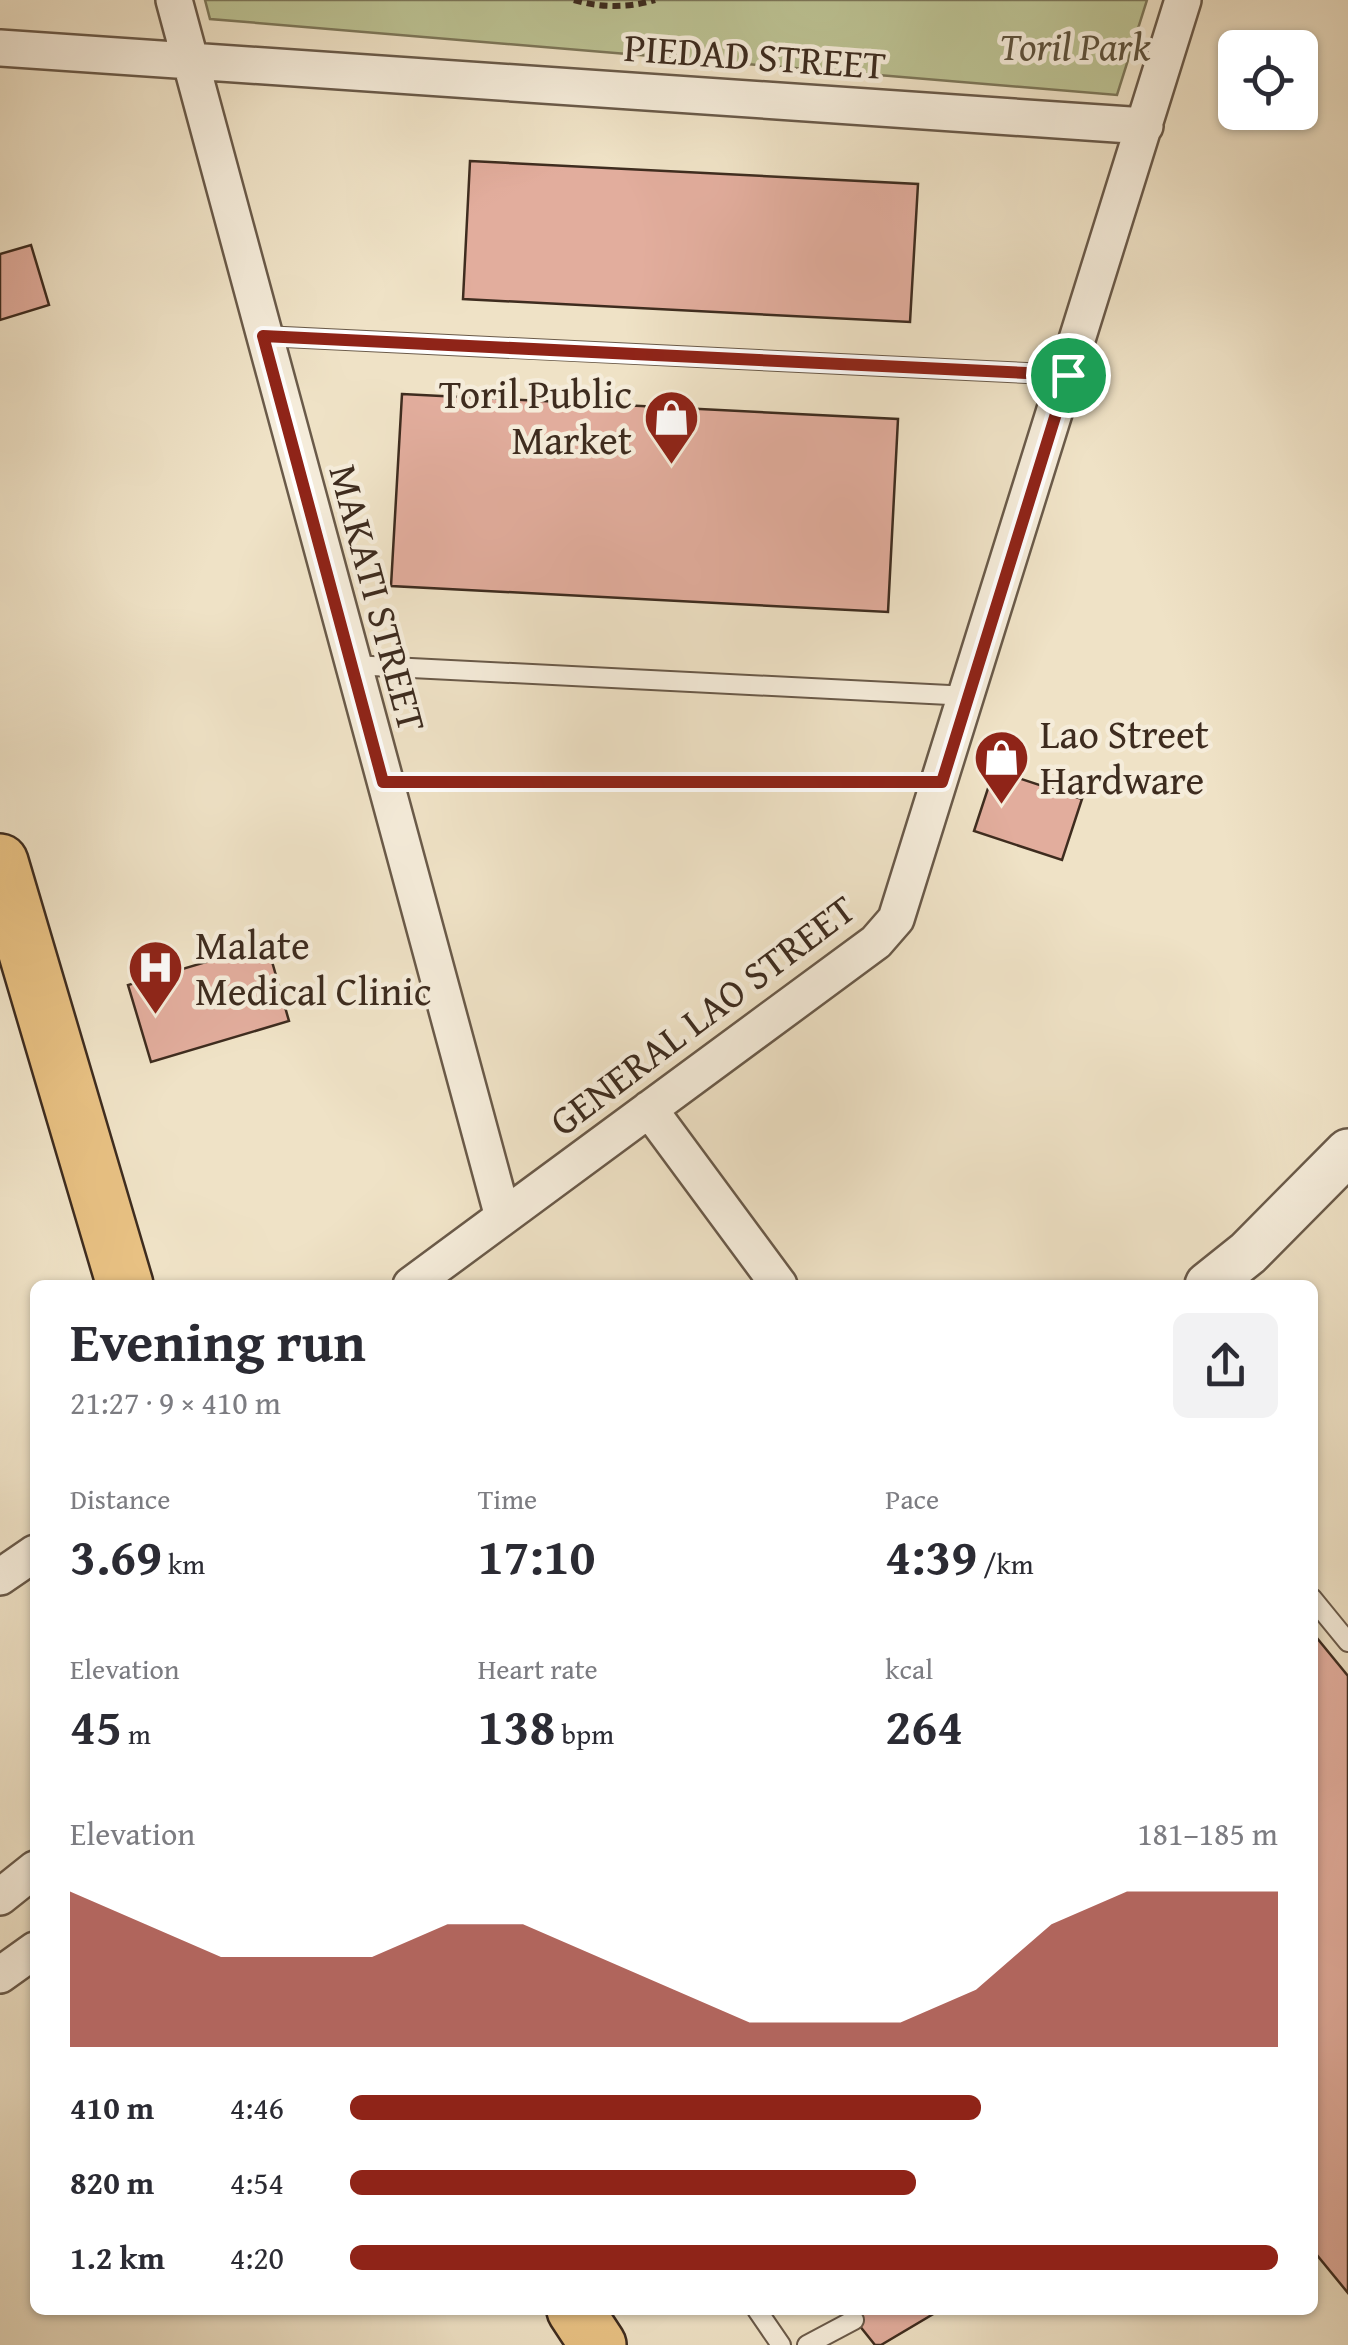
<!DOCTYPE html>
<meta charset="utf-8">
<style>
:root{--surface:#fff;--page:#f2f2f3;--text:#2b2b33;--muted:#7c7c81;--accent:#8f2418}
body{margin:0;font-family:"Gentium Book Plus",serif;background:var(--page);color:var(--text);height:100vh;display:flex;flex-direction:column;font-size:38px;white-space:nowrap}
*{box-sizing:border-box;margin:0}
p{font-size:32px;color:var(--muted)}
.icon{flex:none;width:55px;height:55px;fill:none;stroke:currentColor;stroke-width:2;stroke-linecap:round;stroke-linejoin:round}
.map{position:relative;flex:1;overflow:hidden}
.panel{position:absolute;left:30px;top:1280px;width:1288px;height:1035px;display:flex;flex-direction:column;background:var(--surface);border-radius:15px;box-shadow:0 2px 8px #0004}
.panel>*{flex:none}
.fabs{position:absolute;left:1218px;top:30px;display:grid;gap:20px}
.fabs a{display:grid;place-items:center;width:100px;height:100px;border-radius:15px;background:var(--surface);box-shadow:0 2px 8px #0004;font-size:50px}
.pin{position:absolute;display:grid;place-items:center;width:85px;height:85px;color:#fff;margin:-42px;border:5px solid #fff;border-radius:50%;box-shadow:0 2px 10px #0007}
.round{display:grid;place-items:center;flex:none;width:105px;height:105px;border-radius:15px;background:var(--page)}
.head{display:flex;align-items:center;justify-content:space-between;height:170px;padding:0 40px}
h1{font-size:55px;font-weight:700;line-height:75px}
.figures{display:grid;grid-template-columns:repeat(3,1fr);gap:15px;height:170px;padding:10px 40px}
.figures div{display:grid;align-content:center}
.figures b{font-size:50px;font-weight:700}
.figures small{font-size:28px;font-weight:400}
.figures p{font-size:28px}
.chart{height:280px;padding:20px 40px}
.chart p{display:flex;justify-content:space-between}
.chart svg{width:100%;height:180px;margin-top:10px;fill:var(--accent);opacity:.7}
ul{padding:0 40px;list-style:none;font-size:32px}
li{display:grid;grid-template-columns:160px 120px 1fr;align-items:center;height:75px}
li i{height:25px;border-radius:12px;background:var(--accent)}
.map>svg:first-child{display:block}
.green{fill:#bcc293;stroke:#7d7759;stroke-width:2.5}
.building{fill:#e2ad9d;stroke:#3e2c1f;stroke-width:2.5}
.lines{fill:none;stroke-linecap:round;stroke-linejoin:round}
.service-casing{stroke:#6a5a49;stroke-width:22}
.minor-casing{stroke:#6a5a49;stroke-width:40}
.tertiary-casing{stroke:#6a5a49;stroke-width:50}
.trunk-casing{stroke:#3e2c1f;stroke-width:60}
.path{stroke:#3e2c1f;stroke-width:6;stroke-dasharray:8 5;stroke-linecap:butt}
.service{stroke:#f5ecda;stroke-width:18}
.minor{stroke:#f5ecda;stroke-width:35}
.tertiary{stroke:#f5ecda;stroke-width:45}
.trunk{stroke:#e8c183;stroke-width:55}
.route-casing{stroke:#fff;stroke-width:20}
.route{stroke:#8f2418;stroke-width:12}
.labels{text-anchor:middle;stroke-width:9;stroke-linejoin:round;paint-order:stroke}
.park-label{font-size:40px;font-style:italic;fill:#5e523c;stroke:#f5ecda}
.street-label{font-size:40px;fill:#3e2c1f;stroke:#f5ecda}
.poi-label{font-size:40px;fill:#3e2c1f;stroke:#f5ecda;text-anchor:start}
</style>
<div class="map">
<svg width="1348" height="2345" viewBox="0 0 1348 2345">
<rect width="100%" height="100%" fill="#efe2c6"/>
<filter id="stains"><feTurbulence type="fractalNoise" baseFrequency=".002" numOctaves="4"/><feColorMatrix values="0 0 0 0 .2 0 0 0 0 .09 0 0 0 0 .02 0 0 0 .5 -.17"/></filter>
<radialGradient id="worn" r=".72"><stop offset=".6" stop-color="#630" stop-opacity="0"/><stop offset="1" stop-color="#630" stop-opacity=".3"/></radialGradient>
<path class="green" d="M205,0H1147L1117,95L210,19Z"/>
<path class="building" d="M470,161L918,184L910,322L463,299Z
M31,245L49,305L0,320V254Z
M402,394L898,419L888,612L391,586Z
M994,770L1082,799L1062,860L974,831Z
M267,944L289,1021L151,1062L128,985Z
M1312,1632L1348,1676V2293L1312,2249Z
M847,2310H940L881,2345H875Z"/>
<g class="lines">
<defs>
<path id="service" d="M264,336L1068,375
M352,665L969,696
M1312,1598L1348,1642
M757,2310L781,2345
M807,2345L854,2320"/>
<path id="minor" d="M174,0L503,1217
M0,48L1145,126
M649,1109L779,1285
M411,1285L876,942L896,919L1183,0
M0,1577L35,1553
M0,1897L35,1869
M0,1975L35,1950"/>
<path id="tertiary" d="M1208,1285L1248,1253L1348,1152"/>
<path id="trunk" d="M0,862L125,1285
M575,2310L598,2345"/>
</defs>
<use href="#service" class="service-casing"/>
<use href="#minor" class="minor-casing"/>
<use href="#tertiary" class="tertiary-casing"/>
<use href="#trunk" class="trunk-casing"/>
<path class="path" d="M574,0C601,8 628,8 655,0
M418,782H905"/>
<use href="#service" class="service"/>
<use href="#minor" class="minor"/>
<use href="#tertiary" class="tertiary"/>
<use href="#trunk" class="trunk"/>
</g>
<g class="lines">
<defs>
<path id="route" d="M263,336L1068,375L942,782H383Z"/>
</defs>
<use href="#route" class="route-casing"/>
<use href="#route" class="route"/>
</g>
<defs>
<symbol id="shop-pin" viewBox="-11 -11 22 30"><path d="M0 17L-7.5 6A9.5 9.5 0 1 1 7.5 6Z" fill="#8f2418" stroke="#f5ecda"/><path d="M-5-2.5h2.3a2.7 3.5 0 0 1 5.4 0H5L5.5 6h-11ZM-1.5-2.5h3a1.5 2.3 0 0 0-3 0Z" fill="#fff"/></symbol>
<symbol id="hospital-pin" viewBox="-11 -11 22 30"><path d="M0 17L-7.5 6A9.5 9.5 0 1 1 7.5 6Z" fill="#8f2418" stroke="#f5ecda"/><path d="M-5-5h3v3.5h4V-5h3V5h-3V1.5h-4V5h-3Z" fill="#fff"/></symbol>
</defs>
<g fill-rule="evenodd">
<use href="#shop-pin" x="640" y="386" width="63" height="86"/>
<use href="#shop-pin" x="970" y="726" width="63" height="86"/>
<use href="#hospital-pin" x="124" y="936" width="63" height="86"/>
</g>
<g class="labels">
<g class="park-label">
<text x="1075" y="60">Toril Park</text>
</g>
<g class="street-label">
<text transform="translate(755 56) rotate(4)" y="14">PIEDAD STREET</text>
<text transform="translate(378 598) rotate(75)" y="14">MAKATI STREET</text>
<text transform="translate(702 1015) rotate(-37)" y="14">GENERAL LAO STREET</text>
</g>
<g class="poi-label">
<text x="632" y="408" text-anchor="end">Toril Public<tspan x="632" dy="46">Market</tspan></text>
<text x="1040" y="748">Lao Street<tspan x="1040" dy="46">Hardware</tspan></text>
<text x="195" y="959">Malate<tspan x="195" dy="46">Medical Clinic</tspan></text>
</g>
</g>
<rect width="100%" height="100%" filter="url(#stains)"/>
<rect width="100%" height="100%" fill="url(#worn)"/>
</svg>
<div class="fabs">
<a><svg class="icon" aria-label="locate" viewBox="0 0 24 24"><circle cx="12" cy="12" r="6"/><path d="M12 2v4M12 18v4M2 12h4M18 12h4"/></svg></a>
</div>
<div class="pin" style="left:1068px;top:375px;background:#1e9e55"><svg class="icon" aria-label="arrive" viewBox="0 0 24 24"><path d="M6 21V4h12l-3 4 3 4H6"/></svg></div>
<section class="panel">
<div class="head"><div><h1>Evening run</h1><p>21:27 · 9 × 410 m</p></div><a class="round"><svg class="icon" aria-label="share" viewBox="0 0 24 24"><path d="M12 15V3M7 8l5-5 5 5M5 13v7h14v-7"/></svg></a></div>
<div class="figures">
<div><p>Distance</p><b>3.69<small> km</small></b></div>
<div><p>Time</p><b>17:10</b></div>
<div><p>Pace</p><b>4:39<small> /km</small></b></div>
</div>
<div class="figures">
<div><p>Elevation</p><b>45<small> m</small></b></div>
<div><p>Heart rate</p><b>138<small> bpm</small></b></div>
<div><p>kcal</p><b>264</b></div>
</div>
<div class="chart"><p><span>Elevation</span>181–185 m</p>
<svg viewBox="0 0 160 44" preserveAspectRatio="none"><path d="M0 44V6L10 14L20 22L30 22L40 22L50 14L60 14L70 22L80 30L90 38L100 38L110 38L120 30L130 14L140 6L150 6L160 6V44z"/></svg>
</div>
<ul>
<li><b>410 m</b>4:46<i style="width:68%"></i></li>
<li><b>820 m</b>4:54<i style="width:61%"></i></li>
<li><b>1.2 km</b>4:20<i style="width:100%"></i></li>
</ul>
</section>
</div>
